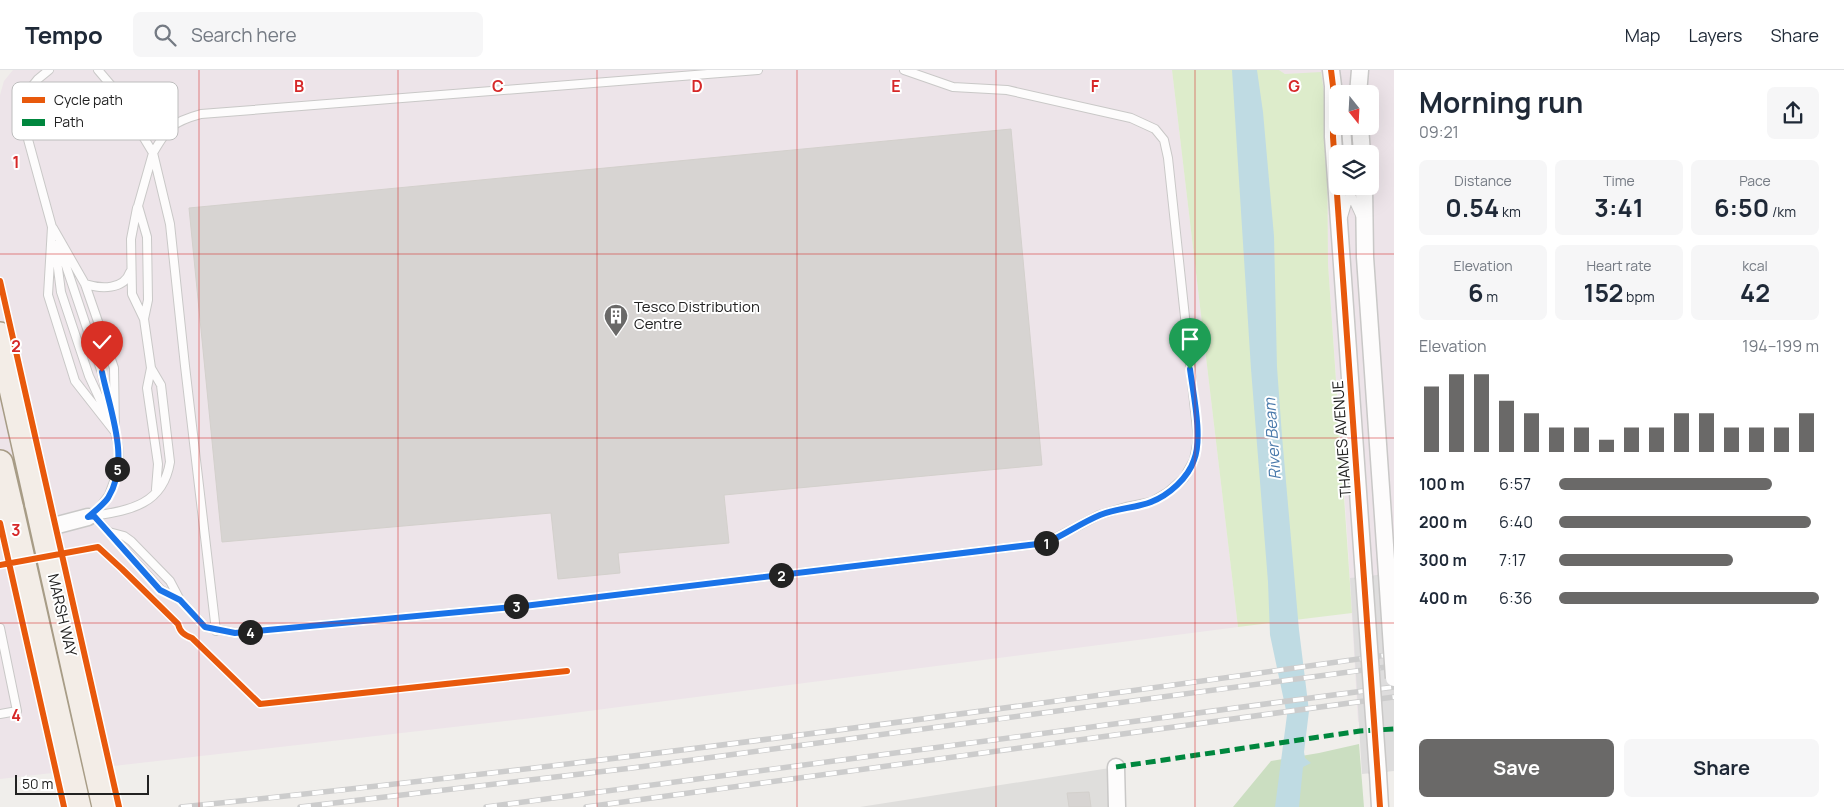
<!DOCTYPE html>
<meta charset="utf-8">
<style>
:root{--surface:#fff;--page:#f6f6f7;--text:#1f2937;--muted:#747a83;--line:#e0e1e3;--accent:#6a6968}
body{margin:0;font-family:Manrope,sans-serif;background:var(--page);color:var(--text);height:100vh;display:flex;flex-direction:column;font-size:19px;white-space:nowrap}
*{box-sizing:border-box;margin:0}
p{font-size:16px;color:var(--muted)}
.icon{flex:none;width:28px;height:28px;fill:none;stroke:currentColor;stroke-width:2;stroke-linecap:round;stroke-linejoin:round}
.map{position:relative;flex:1;overflow:hidden}
.sheet{display:flex;flex-direction:column;background:var(--surface);width:450px}
.sheet>*{flex:none}
.needle{width:32px;rotate:162deg}
.buttons{position:absolute;left:1329px;top:15px;display:grid;gap:10px}
.buttons a{display:grid;place-items:center;width:50px;height:50px;border-radius:8px;background:var(--surface);box-shadow:0 5px 20px #0002;font-size:25px}
.scale{position:absolute;left:15px;bottom:12px;width:134px;box-sizing:border-box;padding-left:5px;border:2px solid #222;border-top:0;font-size:14px;line-height:18px;white-space:nowrap;color:#222;-webkit-text-stroke:4px #fff;paint-order:stroke}
.pin{position:absolute;display:grid;place-items:center;width:42px;height:42px;color:#fff;margin:-51px -21px;border-radius:50% 50% 50% 0;rotate:-45deg;box-shadow:0 0 5px #0007}
.pin .icon{rotate:45deg}
.km{position:absolute;width:25px;height:25px;margin:-12px;border-radius:50%;background:#222;color:#fff;font-size:14px;line-height:25px;text-align:center}
.round{display:grid;place-items:center;flex:none;width:52px;height:52px;border-radius:8px;background:var(--page)}
.head{display:flex;align-items:center;justify-content:space-between;height:85px;padding:0 25px}
h1{font-size:28px;font-weight:700;line-height:38px}
.stats{display:grid;grid-template-columns:repeat(3,1fr);gap:8px;height:85px;padding:5px 25px}
.stats div{display:grid;align-content:center;border-radius:8px;background:var(--page);text-align:center}
.stats b{font-size:25px;font-weight:700}
.stats small{font-size:14px;font-weight:400}
.stats p{font-size:14px}
.chart{height:140px;padding:10px 25px}
.chart p{display:flex;justify-content:space-between}
.chart svg{width:100%;height:90px;margin-top:5px;stroke:var(--accent);stroke-width:6}
.action{display:flex;gap:10px;margin-top:auto;padding:10px 25px}
.action a{flex:1;height:58px;border-radius:8px;background:var(--accent);color:#fff;font-size:20px;font-weight:700;line-height:58px;text-align:center}
.action a+a{background:var(--page);color:var(--text)}
ul{padding:0 25px;list-style:none;font-size:16px}
li{display:grid;grid-template-columns:80px 60px 1fr;align-items:center;height:38px}
li i{height:12px;border-radius:6px;background:var(--accent)}
header{display:flex;align-items:center;gap:30px;box-sizing:border-box;height:70px;padding:0 25px;background:var(--surface);border-bottom:1px solid var(--line)}
header strong{font-size:24px}
nav{display:flex;gap:28px;margin-inline-start:auto;font-size:18px}
.search{width:350px;height:45px;background:var(--page);display:flex;align-items:center;gap:12px;box-sizing:border-box;padding:0 18px;border-radius:8px;color:var(--muted);font-size:19px}
main{display:flex;flex:1;min-height:0}
.map>svg:first-child{display:block}
.residential{fill:#dfdedc}
.industrial{fill:#ede4e9;fill-rule:evenodd}
.grass{fill:#ddeccb}
.forest{fill:#cbdec1}
.water{fill:#bfdbe3}
.pier{fill:#dedddd}
.building{fill:#d7d4d2;stroke:#d3d0cc}
.lines{fill:none;stroke-linecap:round;stroke-linejoin:round}
.lane-casing{stroke:#c9c8c7;stroke-width:10}
.street-casing{stroke:#c9c8c7;stroke-width:19}
.primary-casing{stroke:#a79c86;stroke-width:28}
.lane{stroke:#fdfcfc;stroke-width:8}
.street{stroke:#fdfcfc;stroke-width:16}
.primary{stroke:#f3ede7;stroke-width:25}
.rail-casing{stroke:#ccc;stroke-width:5.5}
.rail{stroke:#fff;stroke-width:4;stroke-dasharray:11;stroke-linecap:butt}
.street-bridge-casing{stroke:#c9c8c7;stroke-width:19;stroke-linecap:butt}
.primary-bridge-casing{stroke:#a79c86;stroke-width:28;stroke-linecap:butt}
.street-bridge{stroke:#fdfcfc;stroke-width:16}
.primary-bridge{stroke:#f3ede7;stroke-width:25}
.quiet{stroke:#00873e;stroke-width:5;stroke-dasharray:10 5;stroke-linecap:butt}
.cycleway-casing{stroke:#fff;stroke-width:9}
.cycleway{stroke:#e8590c;stroke-width:6}
.route-casing{stroke:#fff;stroke-width:10}
.route{stroke:#1a73e8;stroke-width:6}
.grid{fill:none;stroke:#d62828;stroke-width:1;stroke-opacity:0.55}
.labels{text-anchor:middle;stroke-width:4;stroke-linejoin:round;paint-order:stroke}
.poi-label{font-size:15px;fill:#222;stroke:#fff;text-anchor:start}
.street-label{font-size:15px;fill:#222;stroke:#fff}
.water-label{font-size:16px;font-style:italic;fill:#4a7aab;stroke:#fff}
.key{fill:#fff;stroke:#bdbdbd;stroke-width:1}
.key-label{font-size:14px;fill:#222}
.grid-label{font-size:16px;text-anchor:middle;font-weight:bold;fill:#d62828;stroke:#fff;stroke-width:4;stroke-linejoin:round;paint-order:stroke}
</style>
<header>
<strong>Tempo</strong>
<div class="search"><svg class="icon" aria-label="search" viewBox="0 0 24 24"><circle cx="10" cy="10" r="6"/><path d="M15 15l6 6"/></svg>Search here</div>
<nav><a>Map</a><a>Layers</a><a>Share</a></nav>
</header>
<main>
<div class="map">
<svg width="1394" height="737" viewBox="0 0 1394 737">
<rect width="100%" height="100%" fill="#f0eeeb"/>
<path class="residential" d="M1116,697L1121,737H860Z"/>
<path class="industrial" d="M13,0H1172L1238,557L550,646L0,709V25L4,11Z
M1279,0H1394V648L1358,652L1348,477L1328,194L1327,40L1321,3L1285,4ZM1338,24H1370V56H1338ZM1338,84H1370V116H1338Z"/>
<path class="grass" d="M1172,0H1279L1285,4L1321,2L1327,40L1328,194L1352,543L1238,557Z"/>
<path class="forest" d="M1359,674L1364,737H1233L1271,691L1319,683Z"/>
<path class="water" d="M1232,0H1257L1263,42L1274,166L1277,297L1282,366L1299,560L1309,641L1304,682L1305,688L1311,693L1303,697L1299,737H1275L1287,645L1270,565L1268,512L1251,299Z"/>
<path class="pier" d="M1394,503V701L1362,704L1350,508Z"/>
<path class="building" d="M1011,59L1042,395L724,425L729,473L618,483L620,503L558,509L551,443L222,472L189,138Z
M1089,722L1091,737H1069L1067,723Z"/>
<g class="lines">
<defs>
<path id="lane" d="M49,0L38,9L25,25L23,35L26,62L52,157L48,225L75,311L115,362L118,375L119,387L116,406L109,425L100,437L88,447
M1346,56L1348,84
M137,138L131,169L132,224L144,249
M1343,147L1350,123L1360,145
M53,158L85,214L114,298L115,362
M55,175L61,222L89,306L109,349
M59,175L102,303L111,346
M85,214C101,219 124,220 130,202
M151,298L147,318L158,394L156,419
M94,446C130,440 163,435 170,392L161,315L151,298L144,249L148,230L147,167L138,136L153,83L115,20L98,0
M88,447L94,446L161,520L180,530L205,557L235,563L524,536L1046,473L1099,445L1126,437L1151,432L1168,422L1184,408L1194,390L1198,369L1168,88L1164,70L1155,59L1131,48L1007,20L953,17L904,0
M109,462L124,466L131,471L170,511L180,530
M0,558L17,641L0,644
M216,561L185,296L170,154L153,83C168,57 172,52 201,44L758,0"/>
<path id="street" d="M1331,0L1333,16V67L1364,507
M1358,24L1360,0
M1360,56L1362,84
M1364,116L1365,187L1387,504
M0,465L31,462L88,447
M1116,697L1117,737
M1378,703L1380,737"/>
<path id="primary" d="M0,265L38,435
M0,393L11,440"/>
</defs>
<use href="#lane" class="lane-casing"/>
<use href="#street" class="street-casing"/>
<use href="#primary" class="primary-casing"/>
<use href="#lane" class="lane"/>
<use href="#street" class="street"/>
<use href="#primary" class="primary"/>
<defs>
<path id="rail" d="M181,737C586,696 991,641 1394,584
M300,737L632,698L1394,596
M486,737L1394,617
M586,737L1394,627"/>
</defs>
<use href="#rail" class="rail-casing"/>
<use href="#rail" class="rail"/>
<defs>
<path id="street-bridge" d="M1387,504L1394,608
M1364,507L1378,703"/>
<path id="primary-bridge" d="M38,435L105,737
M11,440L78,737"/>
</defs>
<use href="#street-bridge" class="street-bridge-casing"/>
<use href="#primary-bridge" class="primary-bridge-casing"/>
<use href="#street-bridge" class="street-bridge"/>
<use href="#primary-bridge" class="primary-bridge"/>
<path class="quiet" d="M1116,697L1360,661L1394,659"/>
<defs>
<path id="cycleway" d="M1331,0L1333,16V67L1380,737
M0,211L119,737
M0,453L64,737
M0,495L98,477L122,499L178,554C180,562 184,565 192,568L260,634L567,601"/>
</defs>
<use href="#cycleway" class="cycleway-casing"/>
<use href="#cycleway" class="cycleway"/>
</g>
<g class="lines">
<defs>
<path id="route" d="M102,302C110,341 131,391 108,428C103,435 95,441 88,447L94,446L160,520L180,530L205,557L235,563L524,536L1046,473C1064,465 1081,453 1100,445C1117,438 1136,438 1151,432C1169,425 1188,408 1194,390C1203,368 1193,323 1190,299"/>
</defs>
<use href="#route" class="route-casing"/>
<use href="#route" class="route"/>
</g>
<path class="grid" d="M199,0V737M398,0V737M597,0V737M797,0V737M996,0V737M1195,0V737M0,184H1394M0,368H1394M0,553H1394"/>
<defs>
<symbol id="building-pin" viewBox="-11 -11 22 30"><path d="M0 17L-7.5 6A9.5 9.5 0 1 1 7.5 6Z" fill="#6a6968" stroke="#fff"/><path d="M-4-6H4V6H1V3H-1V6H-4ZM-2.5-4.3h1.7v1.8h-1.7ZM.8-4.3h1.7v1.8H.8ZM-2.5-1h1.7V.8h-1.7ZM.8-1h1.7V.8H.8Z" fill="#fff"/></symbol>
</defs>
<g fill-rule="evenodd">
<use href="#building-pin" x="602" y="232" width="28" height="38"/>
</g>
<g class="labels">
<g class="poi-label">
<text x="634" y="242">Tesco Distribution<tspan x="634" dy="17">Centre</tspan></text>
</g>
<g class="street-label">
<text transform="translate(1342 369) rotate(-94)" y="5">THAMES AVENUE</text>
<text transform="translate(62 545) rotate(77)" y="5">MARSH WAY</text>
</g>
<g class="water-label">
<text transform="translate(1272 369) rotate(-94)" y="6">River Beam</text>
</g>
</g>
<rect x="12" y="12" width="166" height="58" rx="8" class="key"/>
<rect x="22" y="27" width="23" height="6" fill="#e8590c"/>
<rect x="22" y="49" width="23" height="7" fill="#00873e"/>
<g class="key-label">
<text x="54" y="35">Cycle path</text>
<text x="54" y="57">Path</text>
</g>
<g class="grid-label">
<text x="299" y="22">B</text>
<text x="498" y="22">C</text>
<text x="697" y="22">D</text>
<text x="896" y="22">E</text>
<text x="1095" y="22">F</text>
<text x="1294" y="22">G</text>
<text x="16" y="98">1</text>
<text x="16" y="282">2</text>
<text x="16" y="466">3</text>
<text x="16" y="651">4</text>
</g>
</svg>
<div class="buttons">
<a><svg class="needle" viewBox="-14 -14 28 28"><path d="M0-13l5 13h-10z" fill="#e53935"/><path d="M0 13l5-13h-10z" fill="#747a83"/></svg></a>
<a><svg class="icon" aria-label="layers" viewBox="0 0 24 24"><path d="M12 4l9 5-9 5-9-5zM3 14l9 5 9-5"/></svg></a>
</div>
<div class="scale">50 m</div>
<div class="pin" style="left:1190px;top:299px;background:#1e9e55"><svg class="icon" aria-label="arrive" viewBox="0 0 24 24"><path d="M6 21V4h12l-3 4 3 4H6"/></svg></div>
<div class="pin" style="left:102px;top:302px;background:#d93025"><svg class="icon" aria-label="check" viewBox="0 0 24 24"><path d="M5 12l5 5 9-10"/></svg></div>
<b class="km" style="left:1046px;top:473px">1</b>
<b class="km" style="left:781px;top:505px">2</b>
<b class="km" style="left:516px;top:536px">3</b>
<b class="km" style="left:250px;top:562px">4</b>
<b class="km" style="left:117px;top:399px">5</b>
</div>
<section class="sheet">
<div class="head"><div><h1>Morning run</h1><p>09:21</p></div><a class="round"><svg class="icon" aria-label="share" viewBox="0 0 24 24"><path d="M12 15V3M7 8l5-5 5 5M5 13v7h14v-7"/></svg></a></div>
<div class="stats">
<div><p>Distance</p><b>0.54<small> km</small></b></div>
<div><p>Time</p><b>3:41</b></div>
<div><p>Pace</p><b>6:50<small> /km</small></b></div>
</div>
<div class="stats">
<div><p>Elevation</p><b>6<small> m</small></b></div>
<div><p>Heart rate</p><b>152<small> bpm</small></b></div>
<div><p>kcal</p><b>42</b></div>
</div>
<div class="chart"><p><span>Elevation</span>194–199 m</p>
<svg viewBox="0 0 160 44" preserveAspectRatio="none"><path d="M5 44V12M15 44V6M25 44V6M35 44V19M45 44V25M55 44V32M65 44V32M75 44V38M85 44V32M95 44V32M105 44V25M115 44V25M125 44V32M135 44V32M145 44V32M155 44V25"/></svg>
</div>
<ul>
<li><b>100 m</b>6:57<i style="width:82%"></i></li>
<li><b>200 m</b>6:40<i style="width:97%"></i></li>
<li><b>300 m</b>7:17<i style="width:67%"></i></li>
<li><b>400 m</b>6:36<i style="width:100%"></i></li>
</ul>
<div class="action"><a>Save</a><a>Share</a></div>
</section>
</main>
